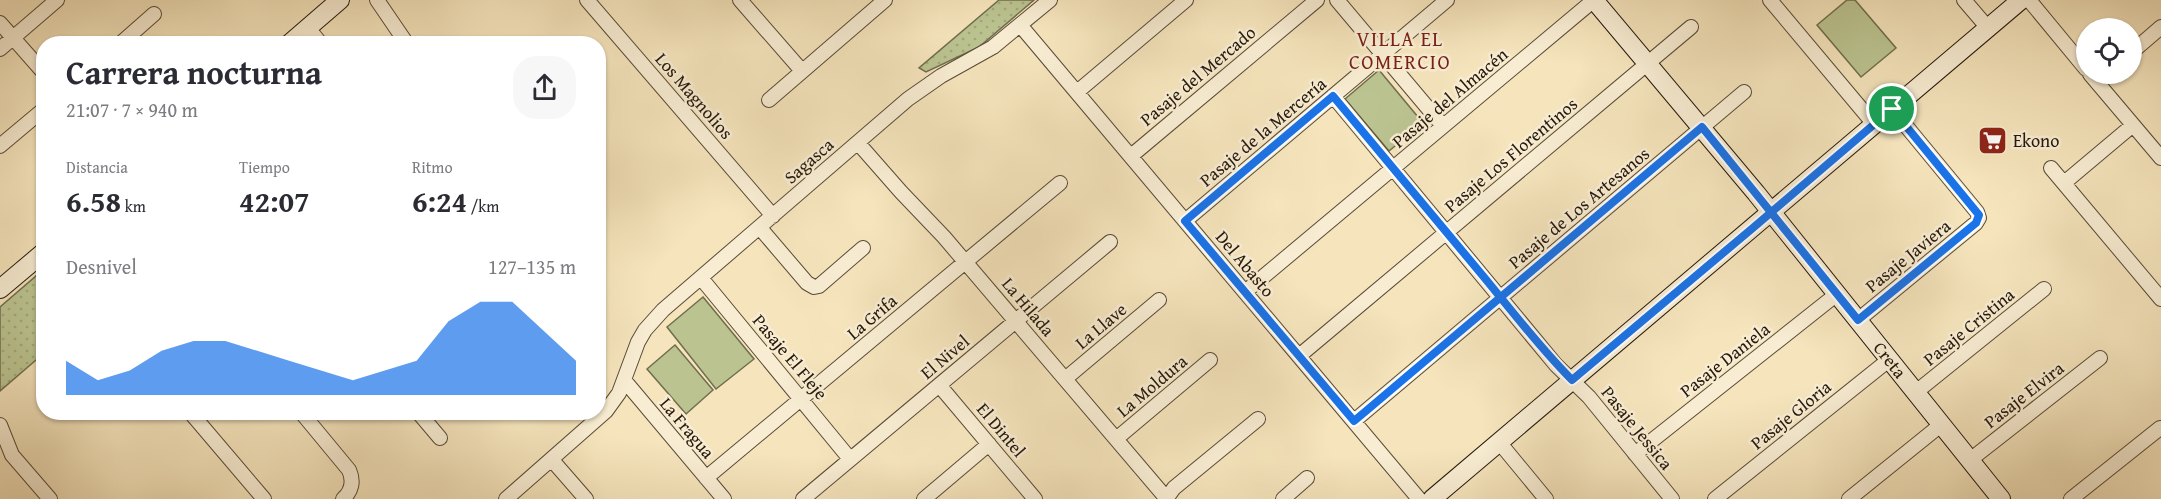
<!DOCTYPE html>
<html lang="es">
<meta charset="utf-8">
<style>
:root{--surface:#fff;--page:#f7f7f7;--text:#2b2b33;--muted:#7c7c81;--accent:#1a73e8}
body{margin:0;font-family:"Gentium Book Plus",serif;background:var(--page);color:var(--text);height:100vh;display:flex;flex-direction:column;font-size:22px;white-space:nowrap}
*{box-sizing:border-box;margin:0}
p{font-size:20px;color:var(--muted)}
.icon{flex:none;width:33px;height:33px;fill:none;stroke:currentColor;stroke-width:2;stroke-linecap:round;stroke-linejoin:round}
.map{position:relative;flex:1;overflow:hidden}
.panel{position:absolute;left:36px;top:36px;width:570px;height:384px;display:flex;flex-direction:column;background:var(--surface);border-radius:24px;box-shadow:0 2px 4px #0004}
.panel>*{flex:none}
.controls{position:absolute;left:2076px;top:18px;display:grid;gap:12px}
.controls a{display:grid;place-items:center;width:66px;height:66px;border-radius:50%;background:var(--surface);box-shadow:0 2px 4px #0004;font-size:30px}
.pin{position:absolute;display:grid;place-items:center;width:51px;height:51px;color:#fff;margin:-26px;border:3px solid #fff;border-radius:50%;box-shadow:0 2px 6px #0007}
.round{display:grid;place-items:center;flex:none;width:63px;height:63px;border-radius:24px;background:var(--page)}
.headline{display:flex;align-items:center;justify-content:space-between;height:102px;padding:0 30px}
h1{font-size:33px;font-weight:700;line-height:45px}
.metrics{display:grid;grid-template-columns:repeat(3,1fr);gap:9px;height:102px;padding:6px 30px}
.metrics div{display:grid;align-content:center}
.metrics b{font-size:30px;font-weight:700}
.metrics small{font-size:16px;font-weight:400}
.metrics p{font-size:16px}
.chart{height:168px;padding:12px 30px}
.chart p{display:flex;justify-content:space-between}
.chart svg{width:100%;height:108px;margin-top:6px;fill:var(--accent);opacity:.7}
.map>svg:first-child{display:block}
.park{fill:url(#park-dots);stroke:#706e4e;stroke-width:1.5}
.pitch{fill:#bbc491;stroke:#706e4e;stroke-width:1.5}
.lines{fill:none;stroke-linecap:round;stroke-linejoin:round}
.street-casing{stroke:#594b37;stroke-width:16}
.secondary-casing{stroke:#25180b;stroke-width:20}
.street{stroke:#f8edd3;stroke-width:14}
.secondary{stroke:#f8edd3;stroke-width:18}
.route-casing{stroke:#fff;stroke-width:12}
.route{stroke:#1a73e8;stroke-width:8}
.labels{text-anchor:middle;stroke-width:5;stroke-linejoin:round;paint-order:stroke}
.street-label{font-size:18px;fill:#25180b;stroke:#f8edd3}
.poi-label{font-size:18px;fill:#25180b;stroke:#f8edd3;text-anchor:start}
.neighbourhood-label{font-size:20px;letter-spacing:1.5px;fill:#7a1f14;stroke:#f8edd3}
</style>
<div class="map">
<svg width="2161" height="499" viewBox="0 0 2161 499">
<defs>
<pattern id="park-dots" width="8" height="8" patternUnits="userSpaceOnUse" patternTransform="scale(1.5)"><rect width="8" height="8" fill="#bbc491"/><path d="M2 2h.1M6 6h.1" fill="none" stroke="#a1a87c" stroke-width="1.8" stroke-linecap="round"/></pattern>
</defs>
<rect width="100%" height="100%" fill="#f5e4bc"/>
<filter id="stains"><feTurbulence type="fractalNoise" baseFrequency=".00333" numOctaves="4"/><feColorMatrix values="0 0 0 0 .2 0 0 0 0 .09 0 0 0 0 .02 0 0 0 .5 -.17"/></filter>
<radialGradient id="worn" r=".72"><stop offset=".6" stop-color="#630" stop-opacity="0"/><stop offset="1" stop-color="#630" stop-opacity=".3"/></radialGradient>
<path class="park" d="M999,0H1034L979,47L926,72L919,68Z
M43,270V354L0,391V307Z"/>
<path class="pitch" d="M1847,0H1855L1896,48L1861,77L1817,25Z
M1379,70L1423,123L1389,151L1345,99Z
M703,297L754,359L716,389L667,327Z
M675,345L713,390L686,414L647,369Z"/>
<g class="lines">
<defs>
<path id="street" d="M377,0L407,44
M587,0L773,216
M740,0L802,71
M1337,0L1443,126
M1770,0L1874,124
M1964,0L1988,28
M2029,0L2086,69
M0,23L44,73
M1020,25L1419,499
M308,28L321,44
M120,44L154,14
M0,49L57,0
M2132,52L2161,27
M2090,74L2161,158
M1077,92L1186,0
M1333,96L1556,365L1589,397L1672,499
M769,100L885,0
M858,143L901,192L944,237L1167,499
M0,146L44,109
M1131,156L1317,0
M2051,168L2161,299
M2064,183L2133,125
M1185,221L1447,0
M760,228L807,283L814,287L819,286L863,248
M701,278L850,459
M1245,292L1594,0
M1858,320L1976,223L1979,218L1977,212L1892,109
M1299,356L1691,27
M1065,379L1159,300
M624,380L724,499
M939,385L1035,499
M1916,392L2044,289
M190,412L264,499
M301,412L349,470C354,481 352,491 343,499
M418,412L440,438
M1354,421L1744,92
M0,425L12,455L50,499
M1116,439L1210,360
M1499,442L1546,499
M1635,454L1837,294
M552,460L586,499
M1970,460L2100,358
M706,478L1060,183
M506,499L606,411L619,393L638,342L645,330L663,310L908,99L941,76L993,47L1050,0
M803,499L1110,242
M924,499L989,444
M1166,499L1174,488L1258,419
M1283,499L1307,478
M1715,499L1890,359
M1849,499L1942,424
M2071,499L2160,428"/>
<g id="secondary">
<path id="s1" d="M1594,0L1756,193L2001,499"/>
<path d="M289,44L340,0"/>
<path d="M0,289L44,252"/>
<path d="M1432,499L2021,0"/>
</g>
</defs>
<use href="#street" class="street-casing"/>
<use href="#secondary" class="secondary-casing"/>
<use href="#street" class="street"/>
<use href="#secondary" class="secondary"/>
</g>
<g class="lines">
<defs>
<path id="route" d="M1892,109C1846,148 1800,188 1754,227L1572,380C1540,348 1512,311 1483,276C1433,216 1383,156 1333,96L1185,221L1354,421L1366,411C1478,316 1591,222 1702,127L1858,320L1976,223L1979,215L1892,109"/>
</defs>
<use href="#route" class="route-casing"/>
<use href="#route" class="route"/>
</g>
<defs>
<symbol id="supermarket-square" viewBox="-11 -11 22 22"><rect x="-9" y="-9" width="18" height="18" rx="4" fill="#8f2418" stroke="#f8edd3"/><path d="M-6-5.5h2.5l.6 2H6L4.5 2H-2.5L-4.4-4H-6ZM-1.5 3.2a1.3 1.3 0 1 0 .1 0ZM3 3.2a1.3 1.3 0 1 0 .1 0Z" fill="#fff"/></symbol>
</defs>
<g fill-rule="evenodd">
<use href="#supermarket-square" x="1976" y="124" width="33" height="33"/>
</g>
<g class="labels">
<g class="street-label">
<text transform="translate(1198 76) rotate(-40)" y="6">Pasaje del Mercado</text>
<text transform="translate(694 96) rotate(49)" y="6">Los Magnolios</text>
<text transform="translate(1450 98) rotate(-40)" y="6">Pasaje del Almacén</text>
<text transform="translate(1263 132) rotate(-40)" y="6">Pasaje de la Mercería</text>
<text transform="translate(1511 155) rotate(-40)" y="6">Pasaje Los Florentinos</text>
<text transform="translate(809 161) rotate(-41)" y="6">Sagasca</text>
<text transform="translate(1579 208) rotate(-40)" y="6">Pasaje de Los Artesanos</text>
<text transform="translate(1908 256) rotate(-39)" y="6">Pasaje Javiera</text>
<text transform="translate(1245 264) rotate(50)" y="6">Del Abasto</text>
<text transform="translate(1028 307) rotate(50)" y="6">La Hilada</text>
<text transform="translate(872 317) rotate(-40)" y="6">La Grifa</text>
<text transform="translate(1101 326) rotate(-40)" y="6">La Llave</text>
<text transform="translate(1969 327) rotate(-39)" y="6">Pasaje Cristina</text>
<text transform="translate(790 357) rotate(50)" y="6">Pasaje El Fleje</text>
<text transform="translate(945 357) rotate(-40)" y="6">El Nivel</text>
<text transform="translate(1725 360) rotate(-38)" y="6">Pasaje Daniela</text>
<text dy="6" stroke="none"><textPath href="#s1" startOffset="466">Creta</textPath></text>
<text transform="translate(1152 386) rotate(-40)" y="6">La Moldura</text>
<text transform="translate(2024 395) rotate(-38)" y="6">Pasaje Elvira</text>
<text transform="translate(1791 415) rotate(-39)" y="6">Pasaje Gloria</text>
<text transform="translate(687 428) rotate(50)" y="6">La Fragua</text>
<text transform="translate(1637 428) rotate(51)" y="6">Pasaje Jessica</text>
<text transform="translate(1001 430) rotate(50)" y="6">El Dintel</text>
</g>
<g class="poi-label">
<text x="2013" y="147">Ekono</text>
</g>
<g class="neighbourhood-label">
<text x="1400" y="46">VILLA EL<tspan x="1400" dy="23">COMERCIO</tspan></text>
</g>
</g>
<rect width="100%" height="100%" filter="url(#stains)"/>
<rect width="100%" height="100%" fill="url(#worn)"/>
</svg>
<div class="controls">
<a><svg class="icon" aria-label="locate" viewBox="0 0 24 24"><circle cx="12" cy="12" r="6"/><path d="M12 2v4M12 18v4M2 12h4M18 12h4"/></svg></a>
</div>
<div class="pin" style="left:1892px;top:109px;background:#1e9e55"><svg class="icon" aria-label="arrive" viewBox="0 0 24 24"><path d="M6 21V4h12l-3 4 3 4H6"/></svg></div>
<section class="panel">
<div class="headline"><div><h1>Carrera nocturna</h1><p>21:07 · 7 × 940 m</p></div><a class="round"><svg class="icon" aria-label="share" viewBox="0 0 24 24"><path d="M12 15V3M7 8l5-5 5 5M5 13v7h14v-7"/></svg></a></div>
<div class="metrics">
<div><p>Distancia</p><b>6.58<small> km</small></b></div>
<div><p>Tiempo</p><b>42:07</b></div>
<div><p>Ritmo</p><b>6:24<small> /km</small></b></div>
</div>
<div class="chart"><p><span>Desnivel</span>127–135 m</p>
<svg viewBox="0 0 160 44" preserveAspectRatio="none"><path d="M0 44V30L10 38L20 34L30 26L40 22L50 22L60 26L70 30L80 34L90 38L100 34L110 30L120 14L130 6L140 6L150 18L160 30V44z"/></svg>
</div>
</section>
</div>
